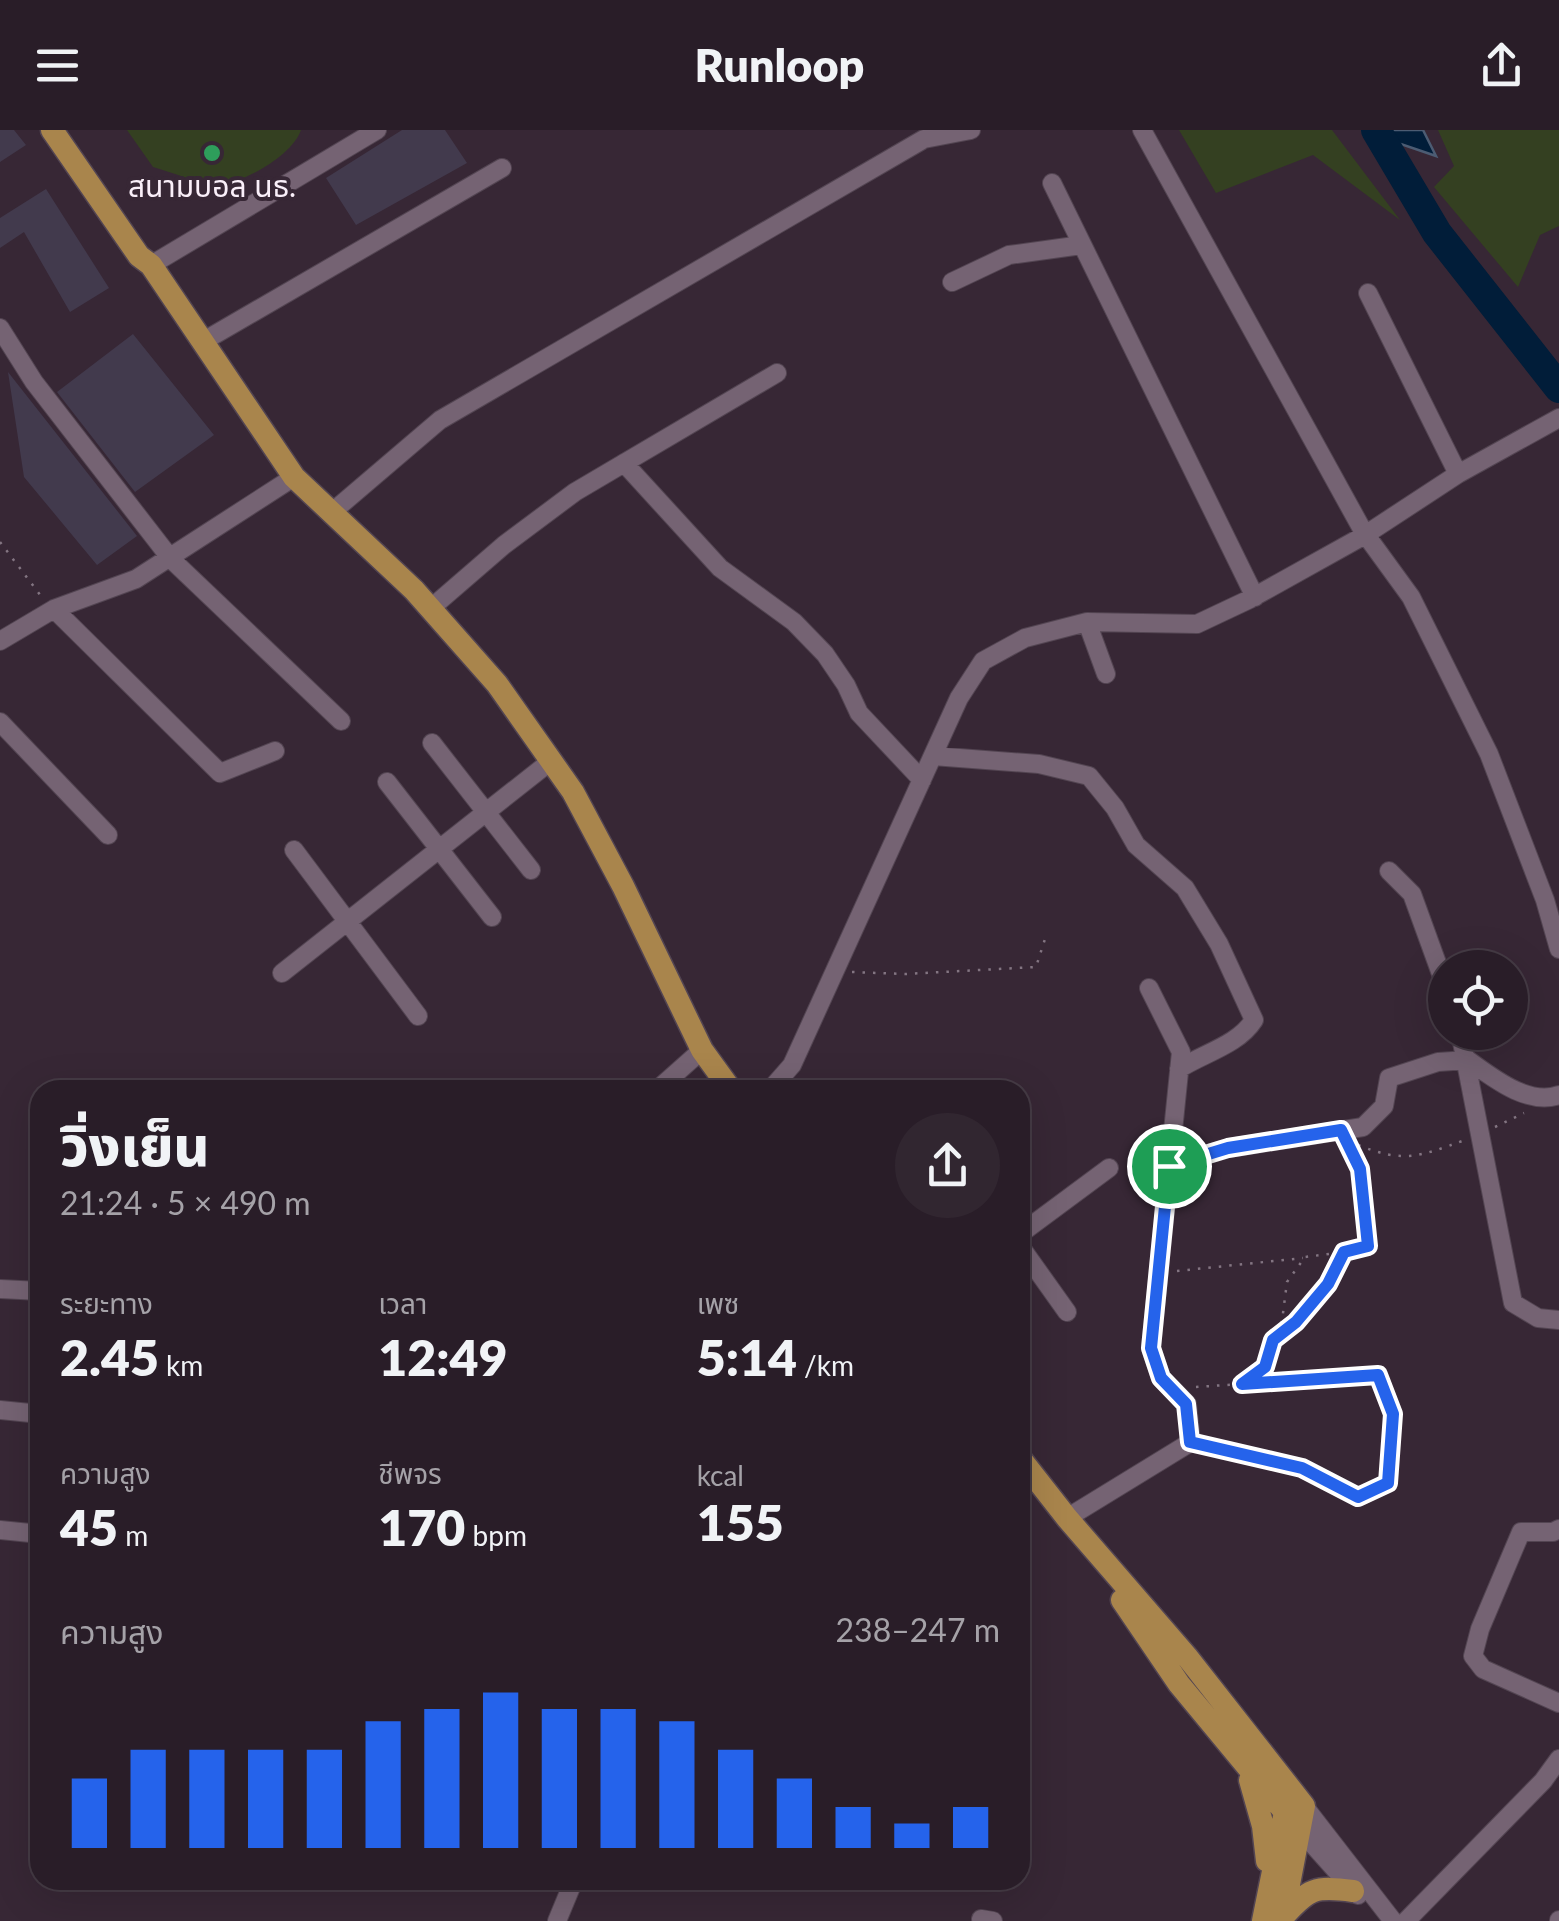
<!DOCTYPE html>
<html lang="th">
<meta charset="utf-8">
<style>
:root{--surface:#291d28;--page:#312630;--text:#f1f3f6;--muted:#a5a2a8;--line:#453b45;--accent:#2563eb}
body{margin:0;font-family:Lato,"Noto Sans Thai",sans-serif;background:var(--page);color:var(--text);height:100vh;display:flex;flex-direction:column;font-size:38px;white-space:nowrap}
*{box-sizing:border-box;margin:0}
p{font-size:32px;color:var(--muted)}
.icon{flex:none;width:55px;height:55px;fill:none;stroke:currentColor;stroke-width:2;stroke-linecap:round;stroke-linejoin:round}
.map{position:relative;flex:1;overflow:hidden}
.side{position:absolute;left:30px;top:950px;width:1000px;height:810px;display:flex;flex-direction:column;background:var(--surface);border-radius:30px;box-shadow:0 10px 40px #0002,0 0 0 2px var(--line)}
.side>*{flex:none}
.buttons{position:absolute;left:1428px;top:820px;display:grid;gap:20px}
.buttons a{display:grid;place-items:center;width:100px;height:100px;border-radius:50%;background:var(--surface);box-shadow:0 10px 40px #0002,0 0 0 2px var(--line);font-size:50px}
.pin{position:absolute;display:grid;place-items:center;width:85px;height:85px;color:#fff;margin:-42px;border:5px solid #fff;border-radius:50%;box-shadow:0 2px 10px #0007}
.round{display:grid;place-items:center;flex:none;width:105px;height:105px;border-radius:52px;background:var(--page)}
.summary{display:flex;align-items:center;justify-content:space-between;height:170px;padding:0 30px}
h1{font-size:55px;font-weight:800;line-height:75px}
.metrics{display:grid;grid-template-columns:repeat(3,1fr);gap:15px;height:170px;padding:10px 30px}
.metrics div{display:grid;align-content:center}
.metrics b{font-size:50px;font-weight:800}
.metrics small{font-size:28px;font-weight:400}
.metrics p{font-size:28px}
.chart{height:280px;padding:20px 30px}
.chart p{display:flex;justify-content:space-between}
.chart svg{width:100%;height:180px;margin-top:10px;stroke:var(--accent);stroke-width:6}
header{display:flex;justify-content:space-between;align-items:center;height:130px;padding:0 30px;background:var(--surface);font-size:45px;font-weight:800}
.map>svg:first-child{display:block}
.green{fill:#344021}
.water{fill:#011d39;stroke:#4c5c73;stroke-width:2.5}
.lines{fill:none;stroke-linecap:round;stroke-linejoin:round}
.river{stroke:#011d39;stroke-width:30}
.building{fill:#423a4d}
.minor-casing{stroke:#534552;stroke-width:20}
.major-casing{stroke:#534552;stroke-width:25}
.path{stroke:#837582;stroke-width:2.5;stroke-dasharray:2.5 8;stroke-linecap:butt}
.minor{stroke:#756373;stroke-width:18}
.major{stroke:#a9854c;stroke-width:22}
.route-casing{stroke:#fff;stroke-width:20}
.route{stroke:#2563eb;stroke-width:12}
.leisure-dot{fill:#2e9e5b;stroke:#372735;stroke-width:4}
.labels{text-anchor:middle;stroke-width:8;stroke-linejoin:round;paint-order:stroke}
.poi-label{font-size:30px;fill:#faeff9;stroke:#372735}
</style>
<header><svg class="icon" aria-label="menu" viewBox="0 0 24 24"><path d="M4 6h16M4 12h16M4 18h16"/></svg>Runloop<svg class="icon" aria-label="share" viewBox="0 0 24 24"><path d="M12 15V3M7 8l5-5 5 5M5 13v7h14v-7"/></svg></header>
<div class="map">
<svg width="1559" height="1791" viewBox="0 0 1559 1791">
<rect width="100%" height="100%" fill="#372735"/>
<path class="green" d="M127,0H301C293,25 242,55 216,54C196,53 172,42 153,37Z
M1179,0H1332L1400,90L1313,25L1216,63Z
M1438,0H1559V96L1540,105L1518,157L1434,57L1454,36Z"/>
<path class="water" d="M1371,0H1423L1436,26L1380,7Z"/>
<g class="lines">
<path class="river" d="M1376,0L1437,103L1559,258"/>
</g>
<path class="building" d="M0,0H14L26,15L0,32Z
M402,0H445L467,33L356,95L326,48Z
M46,59L109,158L70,182L24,102L0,118V88Z
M133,204L214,305L135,362L57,262Z
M8,242L137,406L97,435L24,347Z"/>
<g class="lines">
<defs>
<path id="minor" d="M1142,0L1363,401L1411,467L1489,624L1545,770L1559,819
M1052,53L1255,467
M151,135L377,0
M952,152L1009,125L1082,115
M1368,163L1458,344
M0,198L34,252L171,429L341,591
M202,212L502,38
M624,333L720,438L794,492L825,524L846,555L859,583L922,650
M331,383L440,290L924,9L971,0
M54,479L220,643L275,621
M430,479L504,415L575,362L777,243
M1087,492L1106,544
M0,511L54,479L136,449L294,347
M0,592L108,705
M432,613L531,740
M933,626L1039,634L1089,646L1115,678L1136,715L1185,758L1219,814L1254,890C1238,915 1204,923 1179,939
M387,652L492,787
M294,720L418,886
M1389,741L1412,764L1445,855
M282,843L551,631
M1460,902L1513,1173L1538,1188L1559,1190
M657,960L702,920
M770,960L792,935L959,568L983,531L1025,508L1087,492L1197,494L1250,469L1365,405L1458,344L1559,288
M1169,1036L1229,1018L1363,997L1384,976L1389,948L1438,932L1468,930C1492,947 1527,976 1559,965
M1020,1104L1109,1038
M1020,1116L1067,1182
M0,1159L40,1161
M0,1280L40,1284
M1067,1388L1191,1312L1187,1274L1161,1248L1151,1218L1181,922L1149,858
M1559,1399L1553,1402H1521L1480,1499L1473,1526L1483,1539L1559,1573
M0,1400L40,1404
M1304,1676L1393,1791
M1299,1699L1358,1765
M981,1789L993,1791
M557,1791L574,1750
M1406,1791L1543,1651L1559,1629
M1559,1791V1790"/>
<path id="major" d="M52,0L139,126L151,135L294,347L414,460L497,554L573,662L623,756L702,920L731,960
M1020,1328L1067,1388L1188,1528L1304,1676L1282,1791
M1122,1470L1179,1554L1299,1699
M1250,1650L1263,1696L1267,1731
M1283,1787C1309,1758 1315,1756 1353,1761
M1263,1791L1287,1672"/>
</defs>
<use href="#minor" class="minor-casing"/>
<use href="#major" class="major-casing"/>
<path class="path" d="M0,412L41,466
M852,842L905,844L1036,837L1045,809
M1495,997L1524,983
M1358,1015C1405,1034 1420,1026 1465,1010
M1177,1141L1303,1128
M1275,1209C1304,1184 1326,1157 1344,1123
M1243,1253L1265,1237L1282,1191L1287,1152L1305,1127L1353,1121L1369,1116L1360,1039L1351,1017
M1196,1257L1378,1245L1393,1284L1388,1353L1358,1367L1302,1337L1207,1316"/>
<use href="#minor" class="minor"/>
<use href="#major" class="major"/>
</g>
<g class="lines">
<defs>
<path id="route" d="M1341,1000L1360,1039L1368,1116L1344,1122L1328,1154L1296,1192L1273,1210L1265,1237L1242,1254L1378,1245L1393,1284L1388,1353L1358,1367L1302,1338L1190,1312L1186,1274L1161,1248L1151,1218L1169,1036L1228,1018Z"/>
</defs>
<use href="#route" class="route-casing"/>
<use href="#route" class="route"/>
</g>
<circle class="leisure-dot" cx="212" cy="23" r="10"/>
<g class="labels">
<g class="poi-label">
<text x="212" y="67">สนามบอล นธ.</text>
</g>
</g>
</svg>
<div class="buttons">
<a><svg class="icon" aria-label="locate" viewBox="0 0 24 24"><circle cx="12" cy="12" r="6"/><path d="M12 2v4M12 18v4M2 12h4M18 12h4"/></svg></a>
</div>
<div class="pin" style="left:1169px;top:1036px;background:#1e9e55"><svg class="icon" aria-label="arrive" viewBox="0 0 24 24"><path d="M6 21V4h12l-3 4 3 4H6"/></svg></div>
<section class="side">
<div class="summary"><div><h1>วิ่งเย็น</h1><p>21:24 · 5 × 490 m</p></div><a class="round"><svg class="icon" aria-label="share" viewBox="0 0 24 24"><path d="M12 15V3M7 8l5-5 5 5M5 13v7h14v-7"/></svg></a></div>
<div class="metrics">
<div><p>ระยะทาง</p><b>2.45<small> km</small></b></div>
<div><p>เวลา</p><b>12:49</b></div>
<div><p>เพซ</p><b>5:14<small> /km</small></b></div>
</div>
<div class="metrics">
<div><p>ความสูง</p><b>45<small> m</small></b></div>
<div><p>ชีพจร</p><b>170<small> bpm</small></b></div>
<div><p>kcal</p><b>155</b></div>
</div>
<div class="chart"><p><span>ความสูง</span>238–247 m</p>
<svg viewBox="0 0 160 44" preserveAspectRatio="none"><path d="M5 44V27M15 44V20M25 44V20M35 44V20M45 44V20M55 44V13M65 44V10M75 44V6M85 44V10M95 44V10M105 44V13M115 44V20M125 44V27M135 44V34M145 44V38M155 44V34"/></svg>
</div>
</section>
</div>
